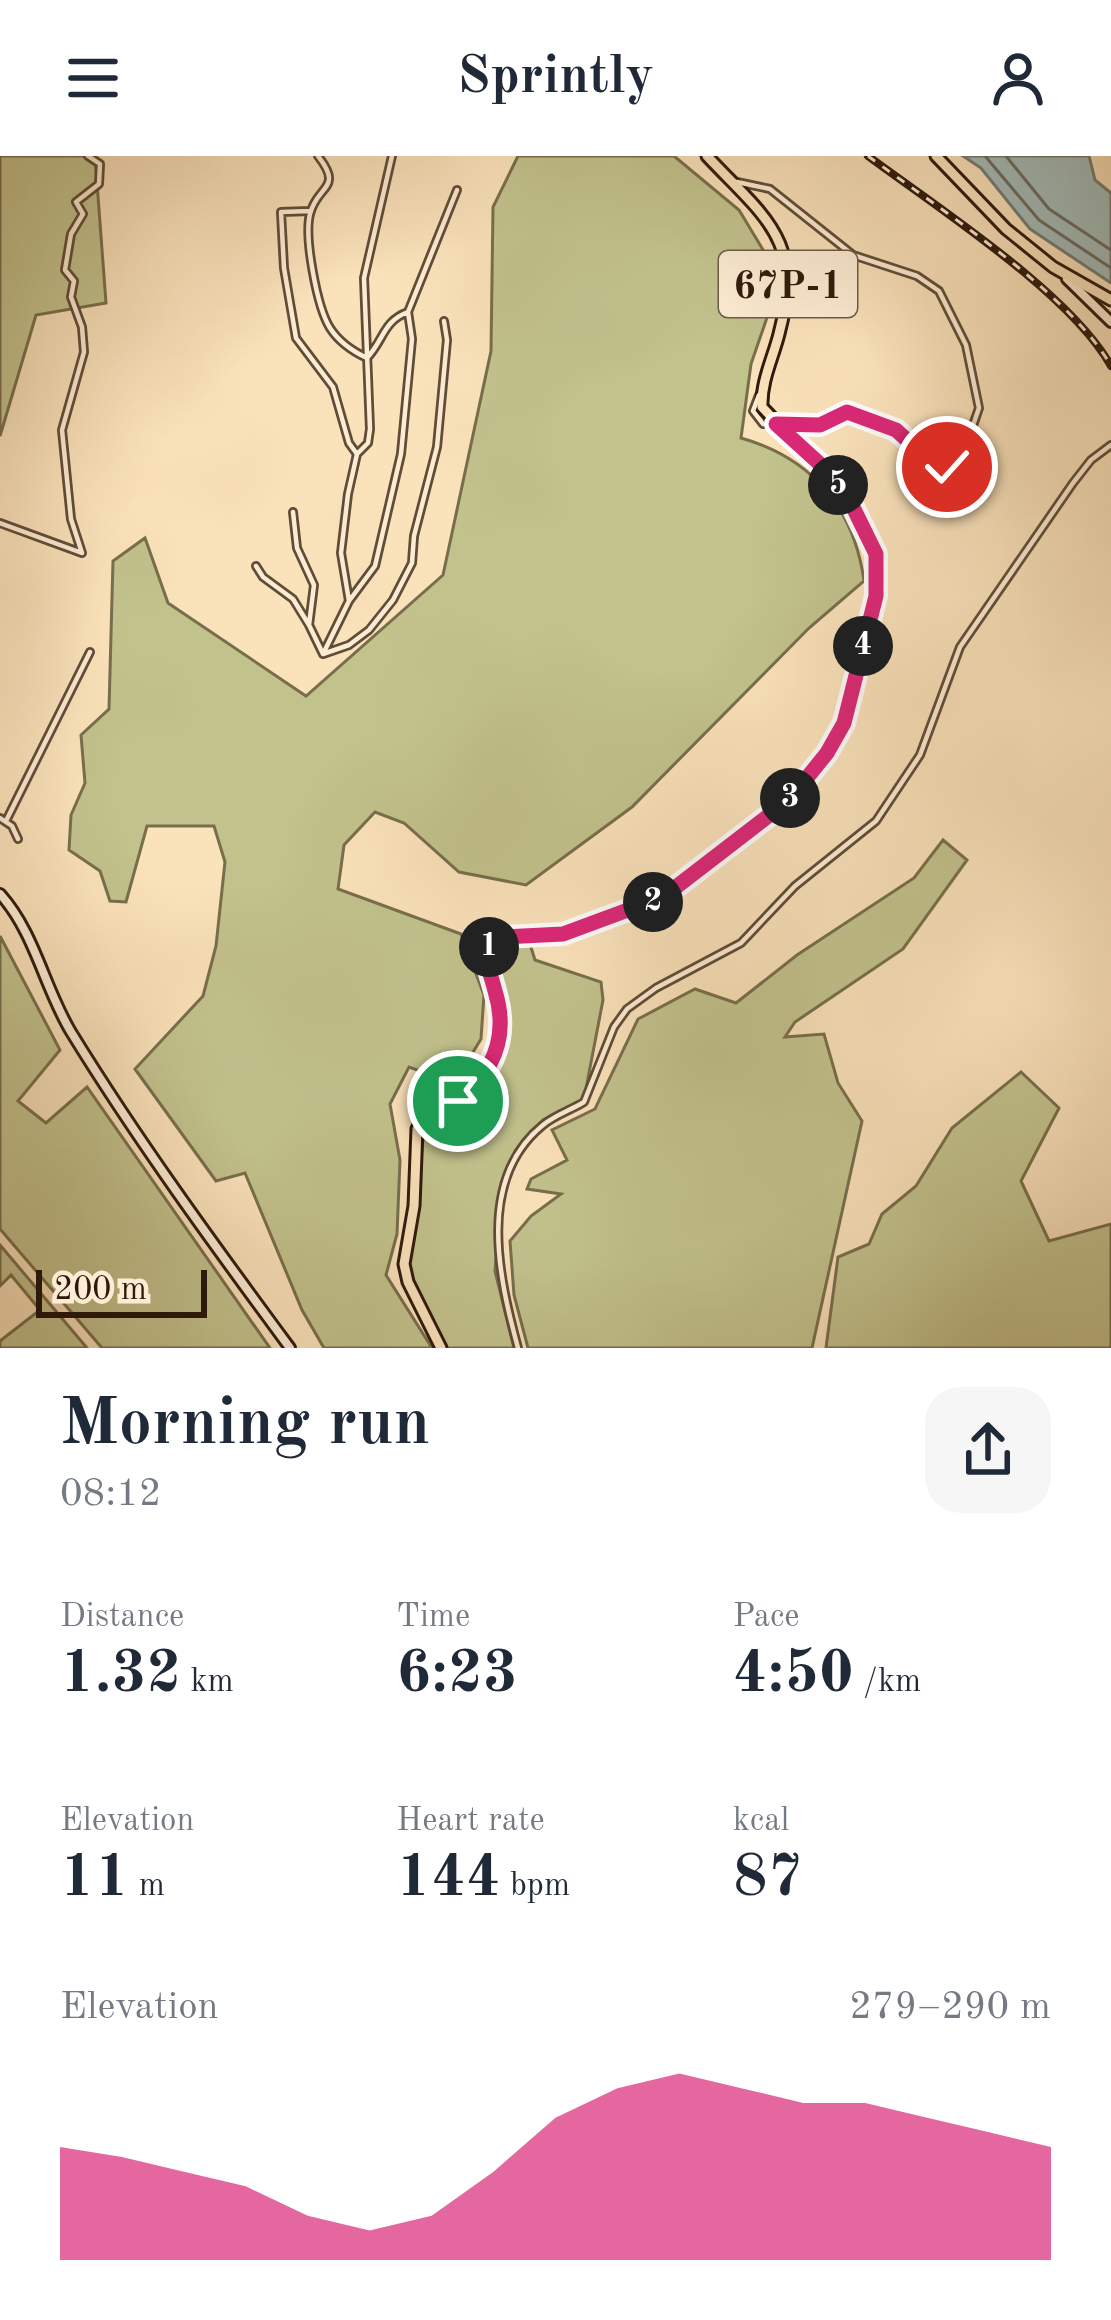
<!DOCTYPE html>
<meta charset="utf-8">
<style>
:root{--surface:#fff;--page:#f6f6f7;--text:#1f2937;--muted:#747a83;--accent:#db2777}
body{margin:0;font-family:"Old Standard TT",serif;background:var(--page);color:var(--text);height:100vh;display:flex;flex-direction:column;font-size:45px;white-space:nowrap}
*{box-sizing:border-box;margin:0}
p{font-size:39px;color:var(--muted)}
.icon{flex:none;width:66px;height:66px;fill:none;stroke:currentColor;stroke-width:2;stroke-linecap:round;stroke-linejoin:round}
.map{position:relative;height:1192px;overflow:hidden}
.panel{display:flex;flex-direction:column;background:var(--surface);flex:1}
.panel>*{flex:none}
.scale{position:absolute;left:36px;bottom:30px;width:171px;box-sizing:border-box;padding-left:12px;border:6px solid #2e1a0b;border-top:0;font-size:33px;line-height:42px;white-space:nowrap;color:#2e1a0b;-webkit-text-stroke:9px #fcecd3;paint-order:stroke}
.pin{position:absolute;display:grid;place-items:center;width:102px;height:102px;color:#fff;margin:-51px;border:6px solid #fff;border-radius:50%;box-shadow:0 3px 12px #0007}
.km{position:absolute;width:60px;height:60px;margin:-30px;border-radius:50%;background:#222;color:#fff;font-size:33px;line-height:60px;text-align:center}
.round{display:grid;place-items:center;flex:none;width:126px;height:126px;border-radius:36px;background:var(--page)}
.summary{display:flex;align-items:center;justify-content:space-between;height:204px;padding:0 60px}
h1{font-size:66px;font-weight:700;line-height:90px}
.metrics{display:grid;grid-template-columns:repeat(3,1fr);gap:18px;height:204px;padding:12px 60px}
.metrics div{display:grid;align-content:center}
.metrics b{font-size:60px;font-weight:700}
.metrics small{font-size:33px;font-weight:400}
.metrics p{font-size:33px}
.chart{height:336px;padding:24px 60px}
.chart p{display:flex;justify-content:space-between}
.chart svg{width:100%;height:216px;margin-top:12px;fill:var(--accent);opacity:.7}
header{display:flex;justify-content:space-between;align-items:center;height:156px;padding:0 60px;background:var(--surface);font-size:54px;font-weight:700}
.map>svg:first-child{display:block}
.green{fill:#c2c28d;stroke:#786e4c;stroke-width:3}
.water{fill:#a2bcba;stroke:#747b74;stroke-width:3}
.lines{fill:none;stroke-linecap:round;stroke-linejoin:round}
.shore{stroke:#686b62;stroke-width:3}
.minor-casing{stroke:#614c37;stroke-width:10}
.secondary-casing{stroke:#2e1a0b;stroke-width:14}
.primary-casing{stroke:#2e1a0b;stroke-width:15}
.minor{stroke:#fcecd3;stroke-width:4.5}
.secondary{stroke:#fcecd3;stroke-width:8}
.primary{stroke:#fae2bb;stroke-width:9}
.rail-casing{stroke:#2e1a0b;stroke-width:8}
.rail{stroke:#fcecd3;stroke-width:3;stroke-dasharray:9;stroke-linecap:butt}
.route-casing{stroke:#fff;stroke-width:24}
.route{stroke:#db2777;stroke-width:15}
.labels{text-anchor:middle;stroke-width:9;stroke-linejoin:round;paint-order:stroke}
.shield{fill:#fcecd3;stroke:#6c5947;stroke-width:3}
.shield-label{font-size:39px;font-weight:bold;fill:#2e1a0b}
</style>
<header><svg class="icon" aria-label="menu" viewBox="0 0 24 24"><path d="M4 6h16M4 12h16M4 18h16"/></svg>Sprintly<svg class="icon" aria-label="person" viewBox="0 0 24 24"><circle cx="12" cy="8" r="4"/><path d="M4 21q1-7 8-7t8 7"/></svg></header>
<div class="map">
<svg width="1111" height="1192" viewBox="0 0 1111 1192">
<rect width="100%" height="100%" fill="#fae2bb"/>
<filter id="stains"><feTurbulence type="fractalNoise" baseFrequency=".00167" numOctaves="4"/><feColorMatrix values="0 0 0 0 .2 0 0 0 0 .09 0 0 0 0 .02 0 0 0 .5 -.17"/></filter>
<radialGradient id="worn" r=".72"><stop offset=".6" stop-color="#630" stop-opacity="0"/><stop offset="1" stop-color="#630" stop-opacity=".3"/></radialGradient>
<path class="green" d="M0,0H95L106,147L36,159L0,280Z
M518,0H674L739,54L774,112L772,147L751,208L741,282C812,302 854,352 864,425L809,472L632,651L526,729L459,716L404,667L375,656L344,689L338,733L461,778L484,839L481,883L454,927L409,911L390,948L400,1004L397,1078L386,1119L432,1192H324L302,1154L245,1017L216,1025L135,913L203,840L216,790L225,706L214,670H147L126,746L110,745L100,715L69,694L71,659L85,627L81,579L109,553L113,405L145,382L168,447L306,540L443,419L491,195L493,51Z
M943,684L967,704L903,793L795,866L785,881L824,878L838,927L862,965L812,1192H528L514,1139L510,1085L531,1060L561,1038L527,1033L531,1023L567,1004L552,974L595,953L638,863L695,833L736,847L797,799L914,722Z
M0,780L60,894L18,945L46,967L87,931L270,1192H102L0,1073Z
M508,788H530L535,804L601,826L603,844L584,943L543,964L524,986L501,1033L495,1115L514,1192H447L412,1123L409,1109L424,974C434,958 445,958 461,949C482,938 498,911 505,890C517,854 478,822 496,791Z
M1021,916L1059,952L1021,1025L1049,1085L1111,1068V1192H826L838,1101L869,1088L882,1058L916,1030L952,972Z
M0,1089L87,1192H0V1185L40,1154L11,1119L0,1130Z"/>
<path class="water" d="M963,0H1089L1095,24L1111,37V127L1030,73L981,12Z"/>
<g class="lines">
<path class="shore" d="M985,0L1039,64L1111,112
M1006,0L1049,53L1111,94"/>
<defs>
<path id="minor" d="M318,0C344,33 317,29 310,58C304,82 317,151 330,172C339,186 352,195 367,202
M737,26L770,33L853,99L917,120L939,135L966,189L979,252L969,281L947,311L928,303L896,274L847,256L821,269L763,268L753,255L759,239
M310,55L281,56L284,112L296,182L333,231L349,287L357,298
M367,202C384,184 383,165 408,156
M293,356L297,392L314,429L309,469L323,498L349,445L375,410L401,298L412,183L408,156L457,34
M0,367L82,397L71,363L62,274L84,196L82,171L71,141L74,125L65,114L71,78L83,58L76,46L99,28L100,8L88,0
M256,410L263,421L293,443L309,469
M349,445L341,397L348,338L357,298L368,287L370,273L364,122L392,0
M323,498L349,489L369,474L393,444L412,407L414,380L437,291L447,184L444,165
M0,662L12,670L18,683
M6,665L90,496
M485,800L476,790L477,785L500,783
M518,1192C499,1122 476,1023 543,969C555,959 571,954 584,946L614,871L627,853L656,832L741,787L795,730L876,665L920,599L960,491L1073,327L1091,304L1111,289"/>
<path id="secondary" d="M1067,123L1111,166
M0,738C35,777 44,831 71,876C138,985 214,1089 290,1192"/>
<path id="primary" d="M936,0L1006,73L1053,111L1111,144
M441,1192L408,1126L404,1108L414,1050L417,973L424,960L472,934L502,885L501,860L488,812V792L505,781L563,778L639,752L681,730L789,644L827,597L844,567L876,440V398L848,341L762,251C761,225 773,202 779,178C804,83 766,63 707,0"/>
</defs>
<use href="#minor" class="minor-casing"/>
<use href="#secondary" class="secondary-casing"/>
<use href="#primary" class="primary-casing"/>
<use href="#minor" class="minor"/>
<use href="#secondary" class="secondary"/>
<use href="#primary" class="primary"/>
<defs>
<path id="rail" d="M868,0C938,52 1070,137 1111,210"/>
</defs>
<use href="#rail" class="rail-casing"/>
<use href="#rail" class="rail"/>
</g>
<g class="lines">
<defs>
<path id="route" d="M458,945C494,916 509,880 495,835C491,819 484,805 490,789L505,781L563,778L663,741L789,644L827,597L844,567L876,440V398L848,341L821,309L776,268L820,269L847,256L896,274L928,303L947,311"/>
</defs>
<use href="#route" class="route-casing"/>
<use href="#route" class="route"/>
</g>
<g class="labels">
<rect class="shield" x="719" y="95" width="138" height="66" rx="9"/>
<g class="shield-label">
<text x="788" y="142">67Р-1</text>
</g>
</g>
<rect width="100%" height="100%" filter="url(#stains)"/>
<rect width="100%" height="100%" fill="url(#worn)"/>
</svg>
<div class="scale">200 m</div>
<div class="pin" style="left:458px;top:945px;background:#1e9e55"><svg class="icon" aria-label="arrive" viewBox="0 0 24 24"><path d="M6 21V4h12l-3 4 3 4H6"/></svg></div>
<div class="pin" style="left:947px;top:311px;background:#d93025"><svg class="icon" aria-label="check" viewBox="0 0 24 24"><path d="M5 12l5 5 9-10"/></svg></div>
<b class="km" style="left:489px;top:791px">1</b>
<b class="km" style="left:653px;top:746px">2</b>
<b class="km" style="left:790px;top:642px">3</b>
<b class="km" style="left:863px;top:490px">4</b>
<b class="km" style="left:838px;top:329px">5</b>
</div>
<section class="panel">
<div class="summary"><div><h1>Morning run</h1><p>08:12</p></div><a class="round"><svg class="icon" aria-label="share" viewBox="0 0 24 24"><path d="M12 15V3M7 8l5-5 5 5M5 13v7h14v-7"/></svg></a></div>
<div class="metrics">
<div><p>Distance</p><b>1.32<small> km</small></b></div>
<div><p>Time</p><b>6:23</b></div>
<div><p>Pace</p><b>4:50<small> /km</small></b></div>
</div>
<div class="metrics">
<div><p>Elevation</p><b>11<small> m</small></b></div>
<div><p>Heart rate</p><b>144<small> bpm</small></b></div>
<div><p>kcal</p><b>87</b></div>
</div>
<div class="chart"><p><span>Elevation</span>279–290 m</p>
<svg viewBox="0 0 160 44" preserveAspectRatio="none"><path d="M0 44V21L10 23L20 26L30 29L40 35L50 38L60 35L70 26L80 15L90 9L100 6L110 9L120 12L130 12L140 15L150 18L160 21V44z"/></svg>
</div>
</section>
